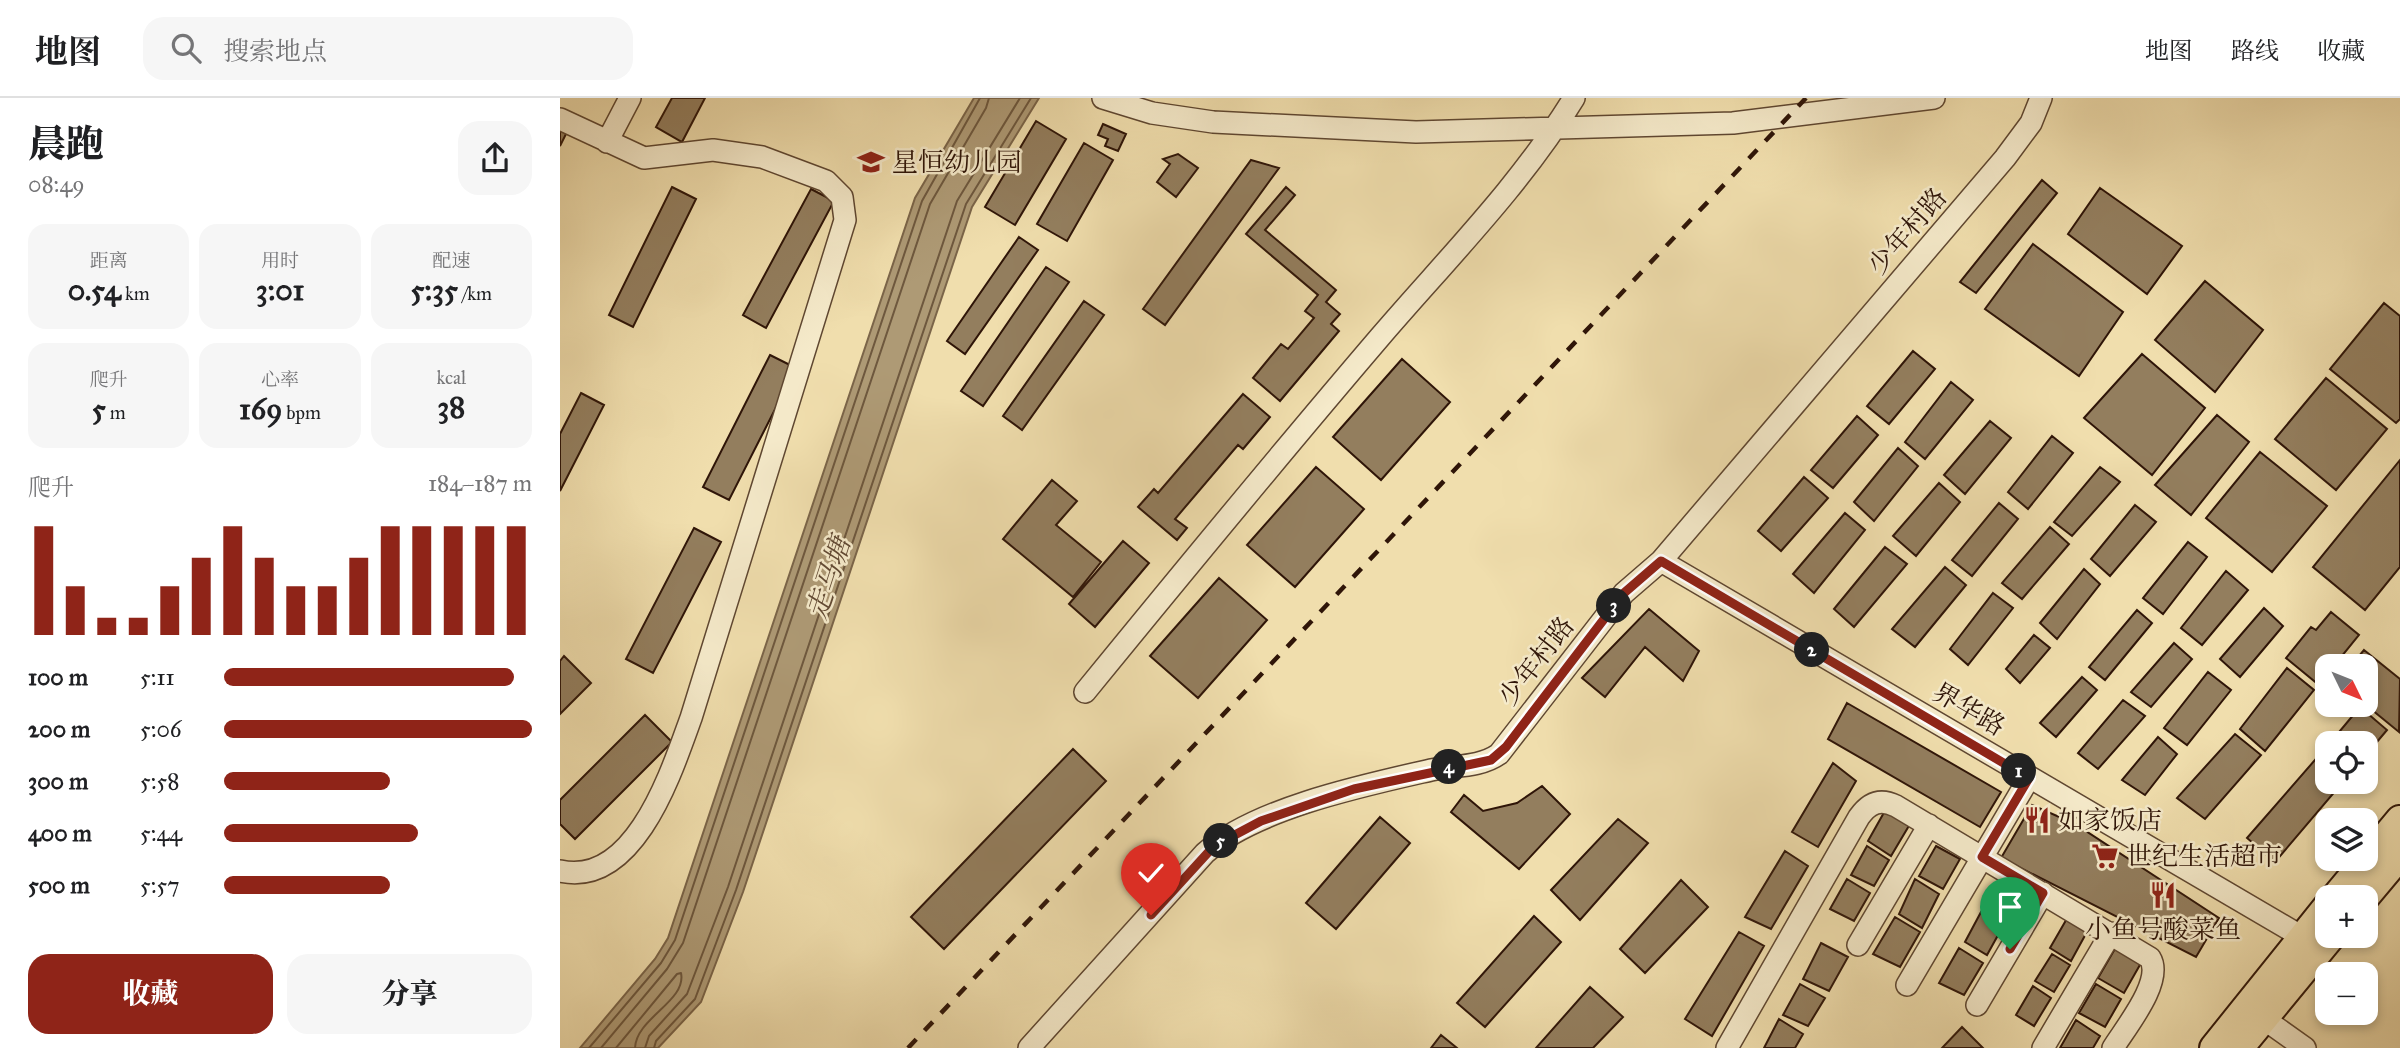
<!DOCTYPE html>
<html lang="zh">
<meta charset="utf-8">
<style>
:root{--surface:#fff;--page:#f6f6f6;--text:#202124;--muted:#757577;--line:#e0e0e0;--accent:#8f2418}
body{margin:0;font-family:"IM FELL Great Primer","Noto Serif SC",serif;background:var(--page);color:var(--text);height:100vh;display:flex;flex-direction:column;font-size:26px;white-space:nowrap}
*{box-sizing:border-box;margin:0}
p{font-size:23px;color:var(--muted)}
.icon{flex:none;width:38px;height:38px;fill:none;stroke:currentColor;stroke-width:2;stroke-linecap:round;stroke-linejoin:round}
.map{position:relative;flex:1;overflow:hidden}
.panel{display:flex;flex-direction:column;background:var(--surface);width:560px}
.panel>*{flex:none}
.needle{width:46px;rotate:133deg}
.buttons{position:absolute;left:1755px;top:556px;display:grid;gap:14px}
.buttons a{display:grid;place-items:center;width:63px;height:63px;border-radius:14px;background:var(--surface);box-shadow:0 4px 10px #0003;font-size:35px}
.pin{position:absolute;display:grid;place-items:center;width:60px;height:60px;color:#fff;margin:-72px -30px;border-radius:50% 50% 50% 0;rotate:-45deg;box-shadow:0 0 7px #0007}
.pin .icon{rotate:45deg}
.km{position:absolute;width:35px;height:35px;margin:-18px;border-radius:50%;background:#222;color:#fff;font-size:19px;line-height:35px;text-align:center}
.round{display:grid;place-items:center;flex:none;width:74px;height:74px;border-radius:21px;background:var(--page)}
.overview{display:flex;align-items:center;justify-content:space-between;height:119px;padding:0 28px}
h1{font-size:38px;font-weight:800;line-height:52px}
.metrics{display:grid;grid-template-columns:repeat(3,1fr);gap:10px;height:119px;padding:7px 28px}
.metrics div{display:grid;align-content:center;border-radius:18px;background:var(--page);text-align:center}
.metrics b{font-size:30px;font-weight:800}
.metrics small{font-size:19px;font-weight:400}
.metrics p{font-size:19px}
.chart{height:196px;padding:14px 28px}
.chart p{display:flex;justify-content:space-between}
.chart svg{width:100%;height:126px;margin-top:7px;stroke:var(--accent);stroke-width:6}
.cta{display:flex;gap:14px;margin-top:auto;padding:14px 28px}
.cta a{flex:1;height:80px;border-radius:21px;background:var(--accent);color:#fff;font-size:28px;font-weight:800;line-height:80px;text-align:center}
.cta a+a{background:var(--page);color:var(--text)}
ul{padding:0 28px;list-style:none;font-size:23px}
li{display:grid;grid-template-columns:112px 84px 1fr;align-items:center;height:52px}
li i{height:18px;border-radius:9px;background:var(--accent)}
header{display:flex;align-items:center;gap:42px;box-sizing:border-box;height:98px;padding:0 35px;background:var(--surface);border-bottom:2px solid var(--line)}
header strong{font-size:33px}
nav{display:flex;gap:38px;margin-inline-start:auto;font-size:24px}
.search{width:490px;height:63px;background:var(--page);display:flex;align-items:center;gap:18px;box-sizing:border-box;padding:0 24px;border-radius:21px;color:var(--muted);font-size:26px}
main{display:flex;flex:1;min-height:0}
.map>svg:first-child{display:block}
.water{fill:#ae9a75;stroke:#7b6549;stroke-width:2}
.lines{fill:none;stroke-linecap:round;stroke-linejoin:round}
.shore{stroke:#6e583e;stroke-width:2}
.building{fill:#937e5e;stroke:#2f1508;stroke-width:2}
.minor-casing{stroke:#5f4731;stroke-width:24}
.major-casing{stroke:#2f1508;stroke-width:32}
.minor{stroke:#f5eaca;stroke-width:21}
.major{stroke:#f0dead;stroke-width:28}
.rail{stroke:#2f1508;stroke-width:4.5;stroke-dasharray:12 12;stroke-linecap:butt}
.route-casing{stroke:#fff;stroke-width:14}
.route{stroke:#8f2418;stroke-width:9}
.labels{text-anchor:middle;stroke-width:5;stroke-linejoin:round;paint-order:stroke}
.poi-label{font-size:26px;fill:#2f1508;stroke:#f5eaca;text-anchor:start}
.street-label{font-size:26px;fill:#2f1508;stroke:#f5eaca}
.water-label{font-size:28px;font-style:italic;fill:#624a34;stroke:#f5eaca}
</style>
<header>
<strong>地图</strong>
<div class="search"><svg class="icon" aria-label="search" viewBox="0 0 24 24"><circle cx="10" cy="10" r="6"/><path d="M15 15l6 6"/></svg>搜索地点</div>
<nav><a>地图</a><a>路线</a><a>收藏</a></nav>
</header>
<main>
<section class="panel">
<div class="overview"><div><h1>晨跑</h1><p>08:49</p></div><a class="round"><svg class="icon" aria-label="share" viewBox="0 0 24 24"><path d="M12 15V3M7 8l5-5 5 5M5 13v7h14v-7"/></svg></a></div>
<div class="metrics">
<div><p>距离</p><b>0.54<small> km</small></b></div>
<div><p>用时</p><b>3:01</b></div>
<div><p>配速</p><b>5:35<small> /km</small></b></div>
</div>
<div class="metrics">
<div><p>爬升</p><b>5<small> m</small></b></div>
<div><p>心率</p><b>169<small> bpm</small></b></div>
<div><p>kcal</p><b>38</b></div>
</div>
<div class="chart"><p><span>爬升</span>184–187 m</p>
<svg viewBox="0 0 160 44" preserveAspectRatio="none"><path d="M5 44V6M15 44V27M25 44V38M35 44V38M45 44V27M55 44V17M65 44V6M75 44V17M85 44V27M95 44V27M105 44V17M115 44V6M125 44V6M135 44V6M145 44V6M155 44V6"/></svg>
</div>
<ul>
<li><b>100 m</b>5:11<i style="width:94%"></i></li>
<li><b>200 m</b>5:06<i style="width:100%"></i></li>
<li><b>300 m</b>5:58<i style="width:54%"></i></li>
<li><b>400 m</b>5:44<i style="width:63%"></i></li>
<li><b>500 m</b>5:57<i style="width:54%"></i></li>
</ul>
<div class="cta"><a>收藏</a><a>分享</a></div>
</section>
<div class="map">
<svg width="1840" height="950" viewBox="0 0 1840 950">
<rect width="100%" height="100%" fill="#f0dead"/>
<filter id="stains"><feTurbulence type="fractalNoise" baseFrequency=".00286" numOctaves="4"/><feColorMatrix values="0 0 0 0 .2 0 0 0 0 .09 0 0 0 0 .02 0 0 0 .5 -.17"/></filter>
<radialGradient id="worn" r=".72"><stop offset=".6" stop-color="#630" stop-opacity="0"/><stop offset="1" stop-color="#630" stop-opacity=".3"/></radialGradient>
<path class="water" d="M414,0H479L412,109L183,794L141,904L98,950H20L95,861L108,840L355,100Z"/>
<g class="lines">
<path class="shore" d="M29,950L101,865L115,842L362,103L420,0
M41,950L107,871L123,845L370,106L426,10L429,0
M56,950L117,876L121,875C127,903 76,920 75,950
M85,950L89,938L127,896L168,789L397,103L460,0
M94,950L96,943L135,901L176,792L406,106L471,0"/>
</g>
<path class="building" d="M112,0H145L122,44L96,29Z
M476,23L506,41L455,127L425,109Z
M543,26L566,36L558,53L545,48L548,41L538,37Z
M0,30L7,34L0,48Z
M524,45L553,62L507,143L477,126Z
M618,56L638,70L616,99L597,84L610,66L603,61Z
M691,62L719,70L605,227L583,211Z
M1482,82L1497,95L1416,195L1400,184Z
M112,89L136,101L73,229L49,217Z
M726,89L735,97L705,132L776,192L766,204L780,216L771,226L779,233L720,303L693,280L721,246L728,251L754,220L745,213L758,197L686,136Z
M1540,90L1622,148L1587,196L1508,136Z
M251,91L274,103L206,230L183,217Z
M459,139L478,152L405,256L387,243Z
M1473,146L1563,214L1519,278L1425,211Z
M486,169L509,184L423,308L401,293Z
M1645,183L1703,232L1655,294L1595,242Z
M524,203L544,217L462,332L443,318Z
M1824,205L1840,218V321L1836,325L1770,271Z
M1353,253L1375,271L1329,326L1307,308Z
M1582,256L1645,310L1592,377L1524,320Z
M210,257L236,270L169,402L143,389Z
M842,261L890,304L821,382L773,339Z
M1766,280L1827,331L1776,392L1715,341Z
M1391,284L1413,302L1365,361L1345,344Z
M21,295L44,307L0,393V336Z
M683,296L710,319L683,351L678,347L615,421L627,430L617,442L578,409L594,391L598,395Z
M1657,317L1689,344L1631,417L1595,387Z
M1297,318L1318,337L1273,390L1251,372Z
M1430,323L1451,340L1405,396L1384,377Z
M1492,338L1513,355L1468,411L1448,394Z
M1338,350L1358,368L1314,423L1294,404Z
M1700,354L1767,408L1712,474L1646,420Z
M1840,362V469L1805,512L1753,469Z
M756,369L804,411L735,489L687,447Z
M1540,369L1560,384L1512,438L1494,424Z
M1244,379L1268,400L1221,453L1198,433Z
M492,382L517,403L496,427L541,464L513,499L443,441Z
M1379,385L1400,404L1356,458L1333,438Z
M1439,405L1458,421L1412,478L1392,462Z
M1575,407L1596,424L1550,478L1531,461Z
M1285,415L1305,432L1254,495L1233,476Z
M1490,429L1509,446L1462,501L1442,485Z
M134,430L161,444L93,575L66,561Z
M563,443L589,465L535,529L509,506Z
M1628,444L1647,459L1603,516L1583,500Z
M1325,449L1347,466L1294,529L1274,511Z
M1385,469L1406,487L1355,549L1332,531Z
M1524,471L1540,486L1497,541L1480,525Z
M1666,473L1688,492L1642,547L1621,530Z
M659,480L707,522L638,600L590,558Z
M1433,495L1453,510L1408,567L1390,551Z
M1704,510L1723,528L1680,579L1660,561Z
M1089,511L1139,553L1123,583L1085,549L1045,599L1022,580Z
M1577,512L1592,525L1545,582L1529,569Z
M1771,514L1799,537L1773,569H1768V576L1759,587L1726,560L1751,529L1756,532Z
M1474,537L1490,550L1460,585L1446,571Z
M1614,545L1632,561L1591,609L1571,594Z
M1804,552L1840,581L1839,634L1806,607V569H1790Z
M4,558L31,585L0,616V563Z
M1727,570L1754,592L1705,653L1680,631Z
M1648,574L1671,592L1627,647L1604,630Z
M1522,579L1537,592L1496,639L1480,625Z
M1563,602L1585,618L1538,671L1518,655Z
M1287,605L1441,694L1420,729L1268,641Z
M1800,609L1827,632L1806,657V646H1769Z
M85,617L112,644L15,741L0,726V702Z
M1675,636L1701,657L1645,721L1617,700Z
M1598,639L1617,656L1585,697L1562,682Z
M1768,647V684H1783L1715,764L1687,740Z
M513,651L546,683L384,851L351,819Z
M1273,665L1296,683L1258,749L1232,734Z
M982,688L1010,716L959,771L891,714L904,697L923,713L957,705Z
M1472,707L1515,726L1659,820L1636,859L1441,760Z
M1326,711L1350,726L1331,758L1308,743Z
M820,719L850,745L776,831L746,805Z
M1058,721L1088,745L1020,822L991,792Z
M1307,748L1329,762L1314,788L1291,777Z
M1376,748L1400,761L1383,791L1359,778Z
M1225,753L1248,768L1211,831L1185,819Z
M1440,780L1462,795L1448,820L1424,808Z
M1287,781L1310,795L1294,823L1270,811Z
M1355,781L1379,796L1362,830L1339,816Z
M1121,782L1148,809L1085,875L1060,851Z
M1421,814L1443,828L1427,857L1405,844Z
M1509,817L1528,832L1511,863L1490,850Z
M974,818L1001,844L925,929L897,905Z
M1335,819L1360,834L1340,869L1313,856Z
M1179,834L1204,848L1152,938L1125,921Z
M1261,845L1288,859L1269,893L1243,881Z
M1556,849L1581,865L1564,895L1538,880Z
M1399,850L1423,865L1404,897L1379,885Z
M1492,856L1510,867L1494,894L1475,883Z
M1240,886L1265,900L1248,928L1223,917Z
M1536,886L1561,901L1545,929L1519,915Z
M1473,888L1491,900L1474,928L1456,917Z
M1030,889L1063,919L1033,950H976Z
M1219,921L1243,936L1235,950H1204Z
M1516,922L1540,938L1533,950H1500Z
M1402,929L1423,950H1382Z
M881,937L897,950H871Z"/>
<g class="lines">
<defs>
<path id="minor" d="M543,0L592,15L653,24L856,34L1173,25L1374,0
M0,21L84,60L153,52L202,59L266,83L282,99L285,122L131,620C112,672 75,790 0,773
M47,44L70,0
M1101,463L1756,847
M525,594C623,474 720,356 820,239C886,162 961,87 1014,0
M1298,847L1369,727
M1347,887L1469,680
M1417,907L1483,795
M1704,921L1745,950
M469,950L645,755C696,710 805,687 871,672C894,667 919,670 939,656L1064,495L1101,463L1445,60L1471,25L1481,0
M1167,950L1299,719C1309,705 1320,700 1336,708L1590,860C1604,883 1566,929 1553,950
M1483,950L1551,835"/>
<path id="major" d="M1775,800L1840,722
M1804,800L1840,757
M1654,950L1768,808
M1679,950L1771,838"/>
</defs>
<use href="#minor" class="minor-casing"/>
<use href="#major" class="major-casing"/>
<use href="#minor" class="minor"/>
<use href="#major" class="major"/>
<path class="rail" d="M348,950L1246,0"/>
</g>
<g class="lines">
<defs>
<path id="route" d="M591,817L654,748L701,723L794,691L931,662L946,649L1064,495L1101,463L1469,680L1422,759L1483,795L1450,851"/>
</defs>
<use href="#route" class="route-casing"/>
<use href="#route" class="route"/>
</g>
<defs>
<symbol id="school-bare" viewBox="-9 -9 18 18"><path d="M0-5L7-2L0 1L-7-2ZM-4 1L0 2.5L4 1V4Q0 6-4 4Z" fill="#8f2418" stroke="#f5eaca" stroke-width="2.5" paint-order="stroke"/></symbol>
<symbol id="restaurant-bare" viewBox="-9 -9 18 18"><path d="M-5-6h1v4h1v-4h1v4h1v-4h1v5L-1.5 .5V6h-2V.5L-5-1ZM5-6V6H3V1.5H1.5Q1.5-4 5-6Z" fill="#8f2418" stroke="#f5eaca" stroke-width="2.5" paint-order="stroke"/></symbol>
<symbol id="supermarket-bare" viewBox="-9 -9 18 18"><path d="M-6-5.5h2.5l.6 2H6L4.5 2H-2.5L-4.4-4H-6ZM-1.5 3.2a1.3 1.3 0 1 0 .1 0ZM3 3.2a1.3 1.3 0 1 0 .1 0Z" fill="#8f2418" stroke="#f5eaca" stroke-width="2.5" paint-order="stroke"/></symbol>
</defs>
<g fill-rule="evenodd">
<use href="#school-bare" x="292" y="45" width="38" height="38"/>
<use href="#restaurant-bare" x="1458" y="703" width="38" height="38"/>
<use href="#supermarket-bare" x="1526" y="739" width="38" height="38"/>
<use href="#restaurant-bare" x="1584" y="778" width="38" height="38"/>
</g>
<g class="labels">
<g class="poi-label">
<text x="332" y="73">星恒幼儿园</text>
<text x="1498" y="731">如家饭店</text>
<text x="1566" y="767">世纪生活超市</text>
<text x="1603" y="840" text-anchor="middle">小鱼号酸菜鱼</text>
</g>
<g class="street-label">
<text transform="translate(1347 133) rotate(-49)" y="9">少年村路</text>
<text transform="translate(976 563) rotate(-52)" y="9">少年村路</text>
<text transform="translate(1409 611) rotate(30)" y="9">界华路</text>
</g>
<g class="water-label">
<text transform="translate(268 480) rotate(-72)" y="10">走马塘</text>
</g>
</g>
<rect width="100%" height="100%" filter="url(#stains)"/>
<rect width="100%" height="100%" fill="url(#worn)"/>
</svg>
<div class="buttons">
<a><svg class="needle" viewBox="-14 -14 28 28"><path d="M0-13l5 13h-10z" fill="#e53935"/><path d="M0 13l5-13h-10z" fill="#757577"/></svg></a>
<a><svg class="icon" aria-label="locate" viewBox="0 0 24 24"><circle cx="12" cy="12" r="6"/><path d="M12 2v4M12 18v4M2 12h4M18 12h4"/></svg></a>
<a><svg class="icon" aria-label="layers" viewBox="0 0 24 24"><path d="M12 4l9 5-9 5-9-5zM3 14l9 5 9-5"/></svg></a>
<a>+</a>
<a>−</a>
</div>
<div class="pin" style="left:1450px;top:851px;background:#1e9e55"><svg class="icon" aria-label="arrive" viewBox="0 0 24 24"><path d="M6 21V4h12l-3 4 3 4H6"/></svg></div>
<div class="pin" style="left:591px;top:817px;background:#d93025"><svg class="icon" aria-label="check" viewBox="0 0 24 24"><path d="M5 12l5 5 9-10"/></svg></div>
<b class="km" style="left:1459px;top:673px">1</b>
<b class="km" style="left:1252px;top:552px">2</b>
<b class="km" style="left:1054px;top:508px">3</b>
<b class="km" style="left:889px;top:669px">4</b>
<b class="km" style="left:661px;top:743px">5</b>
</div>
</main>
